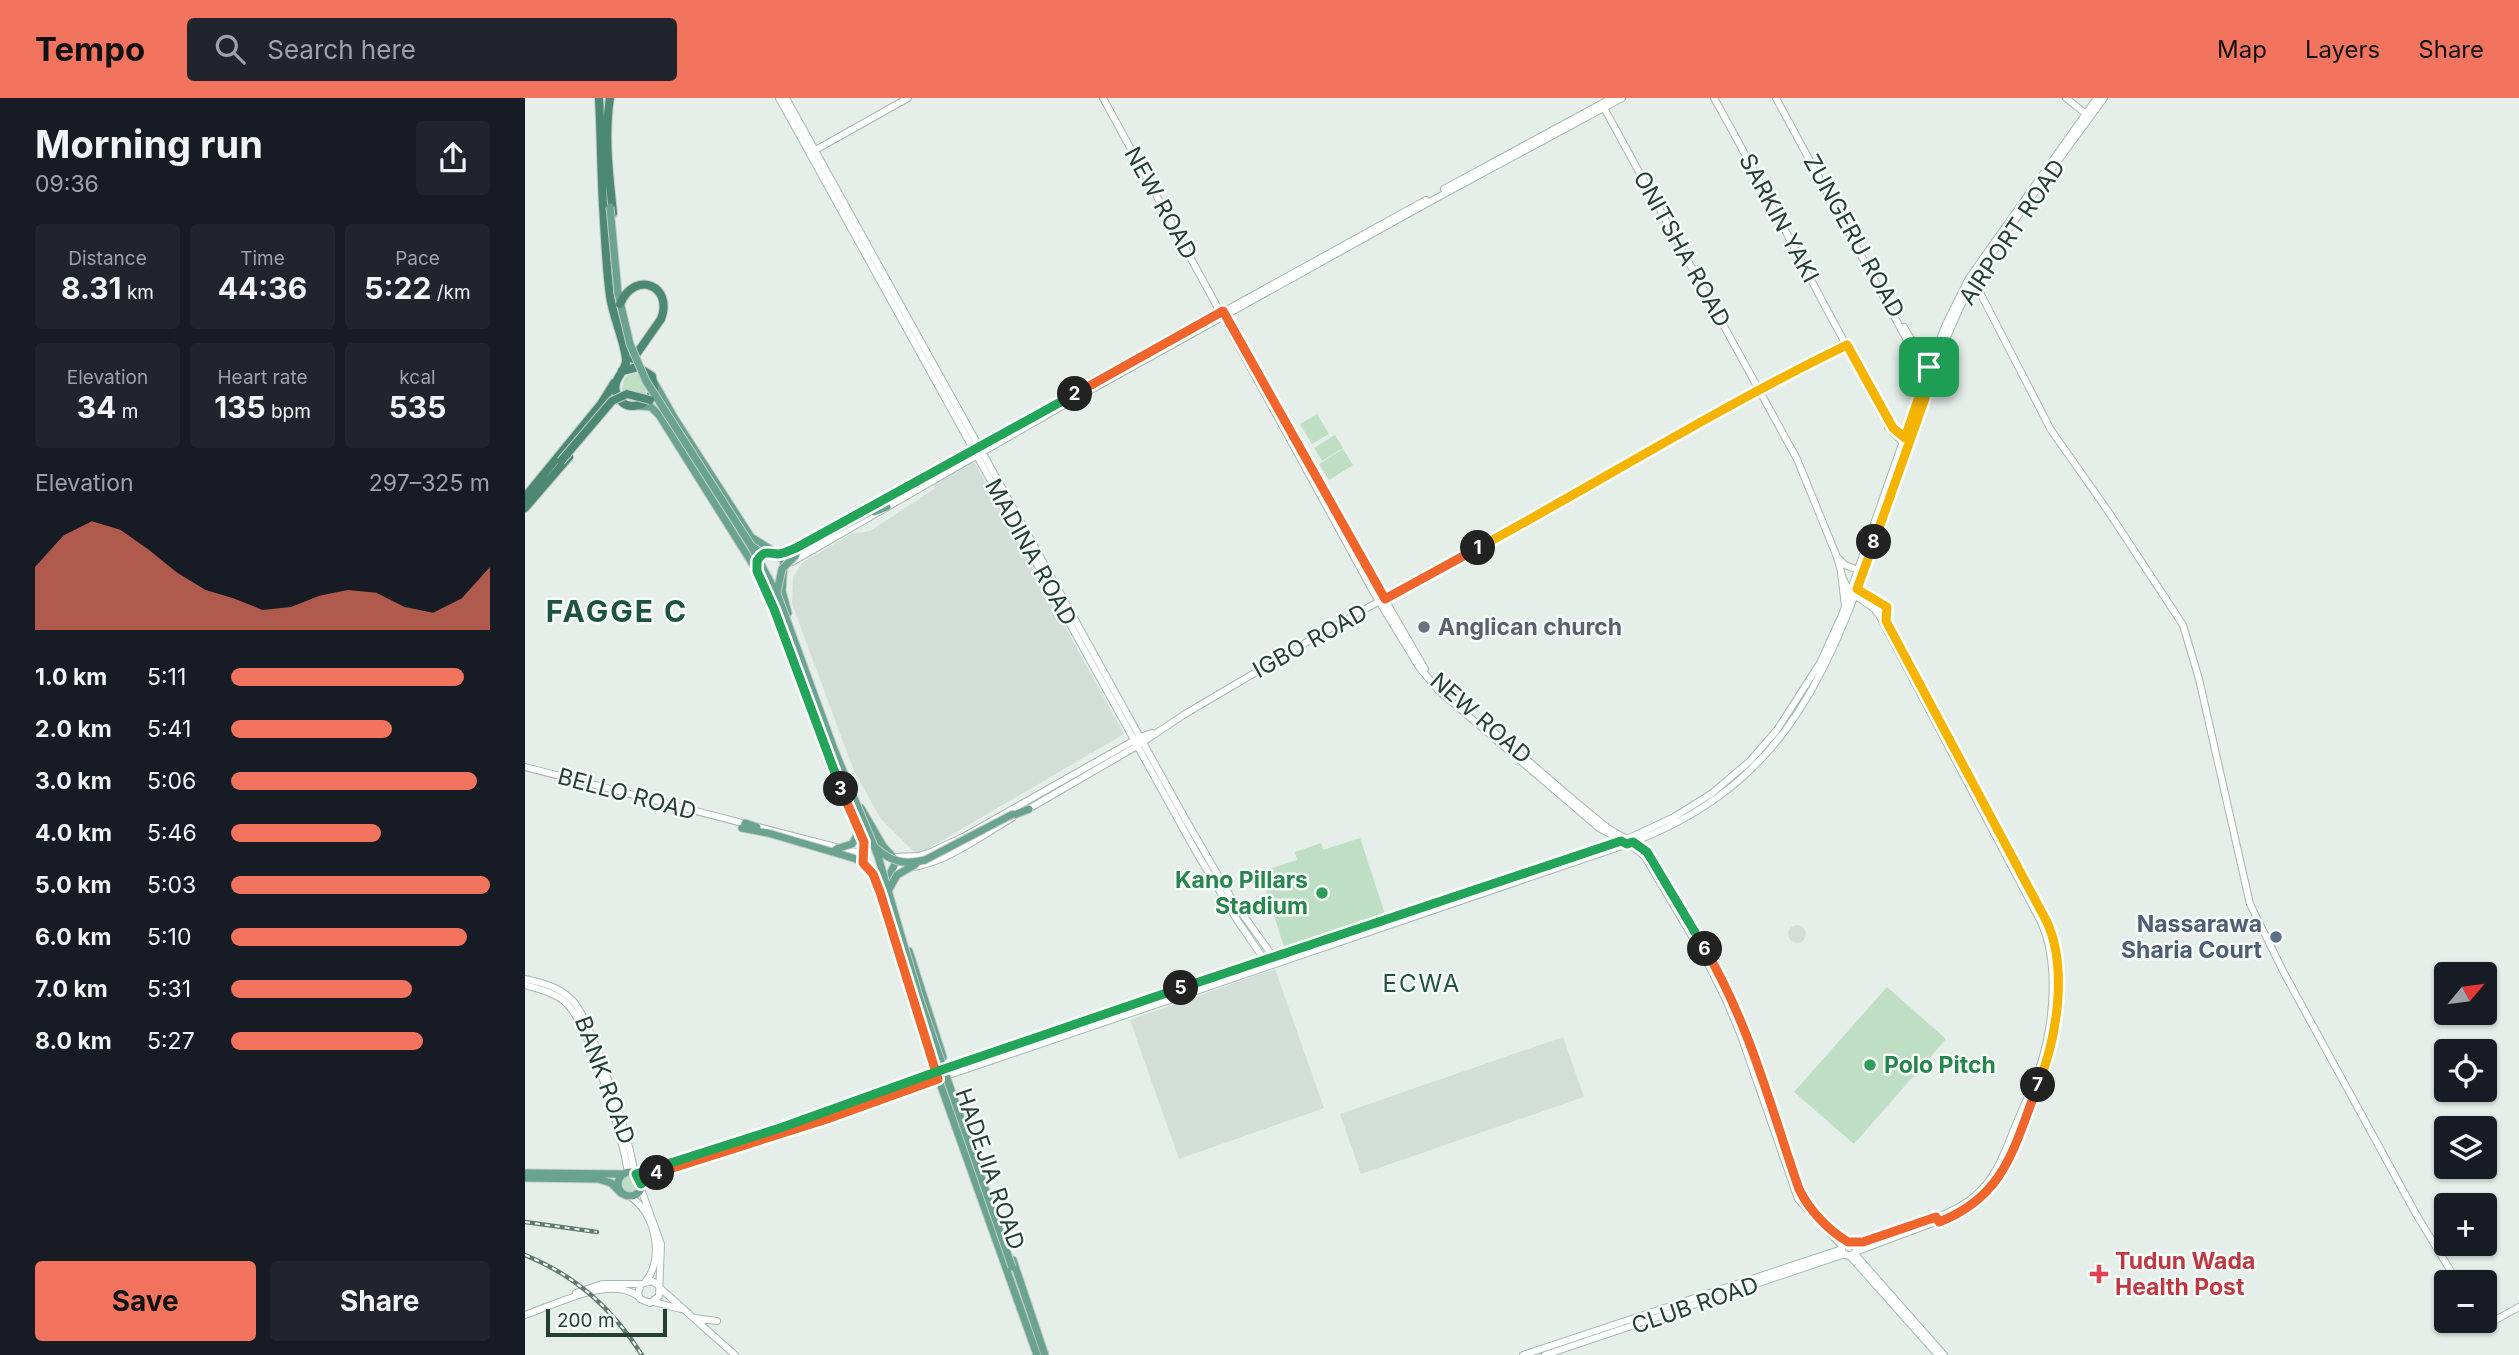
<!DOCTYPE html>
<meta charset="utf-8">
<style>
:root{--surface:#171b24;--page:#20242c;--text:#f1f3f6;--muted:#9ea1a6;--accent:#f2745f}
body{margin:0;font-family:Inter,sans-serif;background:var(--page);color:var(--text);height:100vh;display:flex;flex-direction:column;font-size:26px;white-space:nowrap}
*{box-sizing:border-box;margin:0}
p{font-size:23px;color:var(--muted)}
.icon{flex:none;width:38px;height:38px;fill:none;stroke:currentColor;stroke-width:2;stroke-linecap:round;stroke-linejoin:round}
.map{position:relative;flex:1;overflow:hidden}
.details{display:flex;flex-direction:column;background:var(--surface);width:525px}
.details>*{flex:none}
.needle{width:46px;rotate:61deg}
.controls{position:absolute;left:1909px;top:864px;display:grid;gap:14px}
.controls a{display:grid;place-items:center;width:63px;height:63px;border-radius:7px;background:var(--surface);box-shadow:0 2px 5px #0004;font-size:35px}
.scale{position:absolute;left:21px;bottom:18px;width:121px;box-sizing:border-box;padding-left:7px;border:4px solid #244036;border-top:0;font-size:19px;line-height:24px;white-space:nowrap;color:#244036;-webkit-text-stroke:5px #f6faf8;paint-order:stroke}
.pin{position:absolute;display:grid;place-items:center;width:60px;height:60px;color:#fff;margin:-30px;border-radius:14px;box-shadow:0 4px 10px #0006}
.km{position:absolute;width:35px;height:35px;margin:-18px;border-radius:50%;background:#222;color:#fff;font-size:19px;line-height:35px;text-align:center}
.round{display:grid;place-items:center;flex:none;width:74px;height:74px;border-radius:7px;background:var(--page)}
.head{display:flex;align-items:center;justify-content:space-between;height:119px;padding:0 35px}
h1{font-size:38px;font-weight:700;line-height:52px}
.stats{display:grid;grid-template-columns:repeat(3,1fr);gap:10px;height:119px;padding:7px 35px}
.stats div{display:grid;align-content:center;border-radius:7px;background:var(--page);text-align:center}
.stats b{font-size:30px;font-weight:700}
.stats small{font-size:19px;font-weight:400}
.stats p{font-size:19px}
.chart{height:196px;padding:14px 35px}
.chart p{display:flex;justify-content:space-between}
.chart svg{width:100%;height:126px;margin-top:7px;fill:var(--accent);opacity:.7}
.action{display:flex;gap:14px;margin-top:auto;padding:14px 35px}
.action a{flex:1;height:80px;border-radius:7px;background:var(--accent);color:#111;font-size:28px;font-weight:700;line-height:80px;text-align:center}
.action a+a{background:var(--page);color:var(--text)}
ul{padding:0 35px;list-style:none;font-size:23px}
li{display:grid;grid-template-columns:112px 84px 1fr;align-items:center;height:52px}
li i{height:18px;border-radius:9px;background:var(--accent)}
header{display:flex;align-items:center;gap:42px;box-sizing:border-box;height:98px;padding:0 35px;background:var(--accent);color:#111}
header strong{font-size:33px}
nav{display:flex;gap:38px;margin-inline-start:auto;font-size:24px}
.search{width:490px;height:63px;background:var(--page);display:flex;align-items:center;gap:18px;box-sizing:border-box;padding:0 24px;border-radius:7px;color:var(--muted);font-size:26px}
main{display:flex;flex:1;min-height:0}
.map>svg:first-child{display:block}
.built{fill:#d3ded8}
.green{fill:#bedfc4}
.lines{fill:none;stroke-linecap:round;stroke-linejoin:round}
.tertiary-casing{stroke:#a7b6b0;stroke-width:8}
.secondary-casing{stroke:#a3bab0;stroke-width:8}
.primary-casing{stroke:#c2cac7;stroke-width:9}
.trunk-casing{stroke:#c2cac7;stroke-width:10}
.tertiary{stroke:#fff;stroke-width:6}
.secondary{stroke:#fff;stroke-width:6}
.primary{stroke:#6aa38f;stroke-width:7}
.trunk{stroke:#4c8874;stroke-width:8}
.rail-casing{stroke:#5f7b71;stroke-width:4.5}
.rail{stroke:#f6faf8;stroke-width:2;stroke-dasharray:5;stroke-linecap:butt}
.primary-bridge-casing{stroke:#c2cac7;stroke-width:9;stroke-linecap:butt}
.trunk-bridge-casing{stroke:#c2cac7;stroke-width:10;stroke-linecap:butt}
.primary-bridge{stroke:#6aa38f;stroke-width:7}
.trunk-bridge{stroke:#4c8874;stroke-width:8}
.split-1-casing{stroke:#fff;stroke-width:14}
.split-2-casing{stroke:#fff;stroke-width:14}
.split-3-casing{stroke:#fff;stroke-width:14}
.split-4-casing{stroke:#fff;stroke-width:14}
.split-5-casing{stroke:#fff;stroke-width:14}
.split-6-casing{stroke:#fff;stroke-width:14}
.split-7-casing{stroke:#fff;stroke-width:14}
.split-8-casing{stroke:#fff;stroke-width:14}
.split-9-casing{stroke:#fff;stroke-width:14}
.split-1{stroke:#f5b400;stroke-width:9}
.split-2{stroke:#f0652b;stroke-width:9}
.split-3{stroke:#22a559;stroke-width:9}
.split-4{stroke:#f0652b;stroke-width:9}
.split-5{stroke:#22a559;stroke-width:9}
.split-6{stroke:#22a559;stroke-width:9}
.split-7{stroke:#f0652b;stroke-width:9}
.split-8{stroke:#f5b400;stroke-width:9}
.split-9{stroke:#f5b400;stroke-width:9}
.worship-dot{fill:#6b7280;stroke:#f6faf8;stroke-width:2.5}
.leisure-dot{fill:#2e9e5b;stroke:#f6faf8;stroke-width:2.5}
.service-dot{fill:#5c6f8a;stroke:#f6faf8;stroke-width:2.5}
.health-dot{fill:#e0444e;stroke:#f6faf8;stroke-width:2.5}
.labels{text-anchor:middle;stroke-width:5;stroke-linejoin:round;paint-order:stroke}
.street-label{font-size:23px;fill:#244036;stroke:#f6faf8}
.worship-label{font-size:23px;font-weight:bold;fill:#5b616d;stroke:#f6faf8;text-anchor:start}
.leisure-label{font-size:23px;font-weight:bold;fill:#27864d;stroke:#f6faf8;text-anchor:end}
.service-label{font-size:23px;font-weight:bold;fill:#4e5e75;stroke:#f6faf8;text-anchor:end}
.health-label{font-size:23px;font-weight:bold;fill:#be3a42;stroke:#f6faf8;text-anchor:start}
.neighbourhood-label{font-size:24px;letter-spacing:2px;fill:#1f5341;stroke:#f6faf8}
.district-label{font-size:30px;font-weight:bold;letter-spacing:2px;fill:#1f5341;stroke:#f6faf8}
</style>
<header>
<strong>Tempo</strong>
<div class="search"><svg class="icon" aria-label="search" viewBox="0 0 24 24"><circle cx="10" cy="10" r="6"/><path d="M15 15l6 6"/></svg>Search here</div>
<nav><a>Map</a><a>Layers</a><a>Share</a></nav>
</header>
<main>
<section class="details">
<div class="head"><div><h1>Morning run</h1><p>09:36</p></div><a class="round"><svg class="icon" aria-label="share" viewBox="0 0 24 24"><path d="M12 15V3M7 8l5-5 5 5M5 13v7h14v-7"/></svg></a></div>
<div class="stats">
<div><p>Distance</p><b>8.31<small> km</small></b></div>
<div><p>Time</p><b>44:36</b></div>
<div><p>Pace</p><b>5:22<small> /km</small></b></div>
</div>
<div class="stats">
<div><p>Elevation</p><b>34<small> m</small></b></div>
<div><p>Heart rate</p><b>135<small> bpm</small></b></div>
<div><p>kcal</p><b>535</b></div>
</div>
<div class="chart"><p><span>Elevation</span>297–325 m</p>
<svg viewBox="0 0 160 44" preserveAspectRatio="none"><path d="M0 44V22L10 11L20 6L30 9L40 16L50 24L60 30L70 33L80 37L90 36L100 32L110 30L120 31L130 36L140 38L150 33L160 22V44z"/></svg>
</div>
<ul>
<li><b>1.0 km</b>5:11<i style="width:90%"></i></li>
<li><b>2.0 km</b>5:41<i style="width:62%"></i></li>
<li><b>3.0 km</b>5:06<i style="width:95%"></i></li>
<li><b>4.0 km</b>5:46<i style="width:58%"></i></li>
<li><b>5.0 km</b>5:03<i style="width:100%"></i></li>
<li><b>6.0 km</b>5:10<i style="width:91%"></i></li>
<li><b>7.0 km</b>5:31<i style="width:70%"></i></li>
<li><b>8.0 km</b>5:27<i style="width:74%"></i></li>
</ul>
<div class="action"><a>Save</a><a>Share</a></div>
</section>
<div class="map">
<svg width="1994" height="1257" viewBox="0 0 1994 1257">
<rect width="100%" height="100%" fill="#e5eee9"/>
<path class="built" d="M448,362L599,636L392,757L356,721L329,673L267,506L268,479L277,465L326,436L345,433L409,391L410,384Z
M1263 836a9 9 0 1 1 18 0a9 9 0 1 1-18 0Z
M750,871L799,1010L654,1061L605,922Z
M1038,939L1059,999L836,1076L815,1016Z"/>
<path class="green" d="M109,275L115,276L123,288L120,297L98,294L97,289L100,279Z
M792,316L804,336L787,346L775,326Z
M810,337L818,350L797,363L789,350Z
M818,351L828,367L804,382L794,366Z
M835,740L860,816L759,849L735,774L772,762L770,754L796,745L798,752Z
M1362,889L1421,941L1329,1046L1269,994Z
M96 1086a9 9 0 1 1 18 0a9 9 0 1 1-18 0Z"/>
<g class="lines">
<defs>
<path id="tertiary" d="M578,0L849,495L894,569L913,592L1074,730L1110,750L1120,759L1181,862L1201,902L1215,935L1273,1101L1318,1149
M1189,0C1238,86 1281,176 1329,261C1345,288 1358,322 1382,342
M1251,0L1390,257L1405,275
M1079,10L1272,361L1312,459L1318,481L1325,494
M287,54L383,0
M1449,183L1526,332L1583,413L1658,527L1674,581L1725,806L1759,875L1891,1116L1933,1185
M699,215L800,398L900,571
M1379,229L1400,265L1409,271
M1363,329L1379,346
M959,626C1000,659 1038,694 1079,727C1095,740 1114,743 1127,760L1184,859L1213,915L1279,1101L1304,1130L1323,1144
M0,669L338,756
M500,713L612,648L660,616L799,534L1320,244
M368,759L394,758L406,754L440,738L615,639L627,635
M368,770C410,774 452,740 487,720
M0,881C18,885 35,889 48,903C65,920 109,1051 109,1076
M0,887C13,891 29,894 40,904C65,926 98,1040 103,1075
M1949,1223L1954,1231L1994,1209"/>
<path id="secondary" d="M254,0L670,752L712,822L741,864
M261,0L662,724L708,803L749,860
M1541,0L1561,16
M919,91L1087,0
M288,440L901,102
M1312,459L1320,467L1333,472
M267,464L546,303L908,102L1097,0
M1316,475L1320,508
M1331,490L1356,506
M1327,495L1351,512
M1350.5 511a5.5 5.5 0 1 1 11 0a5.5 5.5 0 1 1-11 0Z
M422,970L748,858L1102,741L1149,719L1186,696L1225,663L1252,632L1295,565L1317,517L1404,269L1421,226L1444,180L1572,0
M424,977L1103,746C1250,691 1297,592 1346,453C1374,373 1398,291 1433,214C1447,183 1467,156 1486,128C1516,85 1548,43 1579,0
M116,1091L136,1146L134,1198L125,1205L115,1201L113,1195L116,1186L127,1183L134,1188
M104,1098C130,1113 140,1160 121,1183
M1317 1151a7 7 0 1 1 14 0a7 7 0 1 1-14 0Z
M1327,1145L1338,1144C1373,1132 1424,1121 1451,1097C1473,1078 1481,1050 1492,1024C1500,1004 1510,985 1516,965C1529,923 1534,864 1516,824L1353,515
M1330,1154L1424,1119L1443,1110L1464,1092L1479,1071L1521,967L1527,943L1532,863L1529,843L1522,824L1361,523L1360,515
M1329,1155L1419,1257
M1324,1157L1413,1257
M135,1190L210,1257
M51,1195L77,1186H116
M129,1204L156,1211
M0,1217C30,1207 87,1176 114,1199
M170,1220L192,1223
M998,1257L1317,1151
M1020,1257L1320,1156"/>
<path id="primary" d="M129,284L150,321L226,439L253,456L259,463L257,493L263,515
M114,308L126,309L134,317L232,473
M344,414L357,401
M349,414L362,409
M236,480L315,689L337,735L340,752L338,756L339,766
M336,710L358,748L368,759L370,766L366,774V788
M489,717L504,711
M220,725L232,729
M217,730L243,735
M348,776L411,974L512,1257
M384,853L418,959
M363,999L415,980
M267,1031L332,1010
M93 1086a12 12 0 1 1 24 0a12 12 0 1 1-24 0Z
M0,1075L99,1076
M111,1076L255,1030L349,997
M0,1080L73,1081L86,1085L96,1095
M116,1086L127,1077L136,1073L193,1055
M488,1162L520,1257"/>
<path id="trunk" d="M74,0C76,36 76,71 78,107C80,137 81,168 85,198C88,219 98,239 101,260C103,273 87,279 91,294C97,316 123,310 129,291L127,278L113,269L97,273
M85,0C79,38 84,76 88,115
M108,261L136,221
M0,399L76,306L89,285
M0,410L44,359"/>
</defs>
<use href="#tertiary" class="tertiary-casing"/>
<use href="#secondary" class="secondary-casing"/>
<use href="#primary" class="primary-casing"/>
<use href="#trunk" class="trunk-casing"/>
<use href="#tertiary" class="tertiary"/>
<use href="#secondary" class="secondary"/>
<use href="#primary" class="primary"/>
<use href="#trunk" class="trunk"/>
<defs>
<path id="rail" d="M0,1124L72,1134
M0,1157C51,1178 87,1210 117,1257"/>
</defs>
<use href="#rail" class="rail-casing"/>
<use href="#rail" class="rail"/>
<defs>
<path id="primary-bridge" d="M85,109L93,195L105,246L121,283L225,446L253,498L309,651L353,758L394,899L487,1169
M228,449L240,457L260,458L344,414
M252,494L257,471L271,457
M243,735L328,760L336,763L354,777
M351,750C366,764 380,767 400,762L488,716
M311,751L327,746L337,729
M363,793L372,777L391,766
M328,1009L399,981L407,971L410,958"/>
<path id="trunk-bridge" d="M95,206C110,171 149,188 136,221
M36,363L87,303L102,296L125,302"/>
</defs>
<use href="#primary-bridge" class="primary-bridge-casing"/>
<use href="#trunk-bridge" class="trunk-bridge-casing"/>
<use href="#primary-bridge" class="primary-bridge"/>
<use href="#trunk-bridge" class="trunk-bridge"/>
</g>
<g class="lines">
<defs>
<path id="split-1" d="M953,450C1076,383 1196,308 1322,247L1368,330L1380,340L1404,269"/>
<path id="split-2" d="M550,296L698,213L860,501L953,450"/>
<path id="split-3" d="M316,691L249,511L232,473V463C239,452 242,455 253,456C258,456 266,452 271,450L550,296"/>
<path id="split-4" d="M132,1075L302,1021L413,981L355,794L348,776L338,765L339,744L316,691"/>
<path id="split-5" d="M132,1075L116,1086L111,1076L255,1030L422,970L656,890"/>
<path id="split-6" d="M656,890L1096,743L1102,746L1108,744L1122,754L1180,851"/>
<path id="split-7" d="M1180,851C1224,925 1246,1010 1274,1091C1284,1112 1303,1132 1323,1144H1338L1411,1119L1414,1124C1481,1098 1489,1048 1513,987"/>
<path id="split-8" d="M1349,444L1332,491L1362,509L1361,523L1522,824C1543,871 1532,940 1513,987"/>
<path id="split-9" d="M1349,444L1410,272L1404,269"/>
</defs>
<use href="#split-1" class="split-1-casing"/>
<use href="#split-2" class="split-2-casing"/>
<use href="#split-3" class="split-3-casing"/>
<use href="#split-4" class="split-4-casing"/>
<use href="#split-5" class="split-5-casing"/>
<use href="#split-6" class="split-6-casing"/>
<use href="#split-7" class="split-7-casing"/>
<use href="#split-8" class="split-8-casing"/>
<use href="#split-9" class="split-9-casing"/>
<use href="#split-1" class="split-1"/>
<use href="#split-2" class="split-2"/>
<use href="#split-3" class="split-3"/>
<use href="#split-4" class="split-4"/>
<use href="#split-5" class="split-5"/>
<use href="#split-6" class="split-6"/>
<use href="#split-7" class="split-7"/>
<use href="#split-8" class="split-8"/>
<use href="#split-9" class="split-9"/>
</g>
<circle class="worship-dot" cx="899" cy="529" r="7"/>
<g class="leisure-dot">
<circle cx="797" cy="795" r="7"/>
<circle cx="1345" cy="967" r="7"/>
</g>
<circle class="service-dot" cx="1751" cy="839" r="7"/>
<path class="health-dot" d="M1570.5 1165.5h7v7h7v7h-7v7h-7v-7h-7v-7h7z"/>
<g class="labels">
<g class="street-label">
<text transform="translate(636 105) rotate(61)" y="8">NEW ROAD</text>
<text transform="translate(1254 120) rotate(62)" y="8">SARKIN YAKI</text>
<text transform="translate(1487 134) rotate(-56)" y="8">AIRPORT ROAD</text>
<text transform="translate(1329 138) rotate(61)" y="8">ZUNGERU ROAD</text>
<text transform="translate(1157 151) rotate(61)" y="8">ONITSHA ROAD</text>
<text transform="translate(506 454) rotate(61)" y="8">MADINA ROAD</text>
<text transform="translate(785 543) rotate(-29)" y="8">IGBO ROAD</text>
<text transform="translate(956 620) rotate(41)" y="8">NEW ROAD</text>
<text transform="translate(102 696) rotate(15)" y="8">BELLO ROAD</text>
<text transform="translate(80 982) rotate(70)" y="8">BANK ROAD</text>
<text transform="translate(465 1071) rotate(71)" y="8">HADEJIA ROAD</text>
<text transform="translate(1170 1207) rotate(-19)" y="8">CLUB ROAD</text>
</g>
<g class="worship-label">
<text x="913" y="537">Anglican church</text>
</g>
<g class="leisure-label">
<text x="783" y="790">Kano Pillars<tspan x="783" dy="26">Stadium</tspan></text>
<text x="1359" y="975" text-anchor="start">Polo Pitch</text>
</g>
<g class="service-label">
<text x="1737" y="834">Nassarawa<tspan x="1737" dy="26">Sharia Court</tspan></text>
</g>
<g class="health-label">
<text x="1590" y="1171">Tudun Wada<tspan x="1590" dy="26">Health Post</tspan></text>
</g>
<g class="neighbourhood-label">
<text x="897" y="894">ECWA</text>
</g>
<g class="district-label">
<text x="92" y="524">FAGGE C</text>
</g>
</g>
</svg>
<div class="controls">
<a><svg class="needle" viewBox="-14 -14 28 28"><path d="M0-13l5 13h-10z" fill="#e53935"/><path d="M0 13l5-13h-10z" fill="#9ea1a6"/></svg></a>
<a><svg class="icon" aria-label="locate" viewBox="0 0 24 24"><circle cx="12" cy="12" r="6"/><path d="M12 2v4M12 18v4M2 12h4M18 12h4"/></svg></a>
<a><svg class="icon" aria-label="layers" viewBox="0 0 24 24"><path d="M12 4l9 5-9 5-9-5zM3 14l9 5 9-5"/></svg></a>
<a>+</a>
<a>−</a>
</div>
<div class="scale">200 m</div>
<div class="pin" style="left:1404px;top:269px;background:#1e9e55"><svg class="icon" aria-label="arrive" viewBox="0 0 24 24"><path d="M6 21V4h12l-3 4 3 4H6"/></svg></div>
<b class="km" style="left:953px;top:450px">1</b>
<b class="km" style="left:550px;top:296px">2</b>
<b class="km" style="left:316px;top:691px">3</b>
<b class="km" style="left:132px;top:1075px">4</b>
<b class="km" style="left:656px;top:890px">5</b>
<b class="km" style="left:1180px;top:851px">6</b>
<b class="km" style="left:1513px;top:987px">7</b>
<b class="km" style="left:1349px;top:444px">8</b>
</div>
</main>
